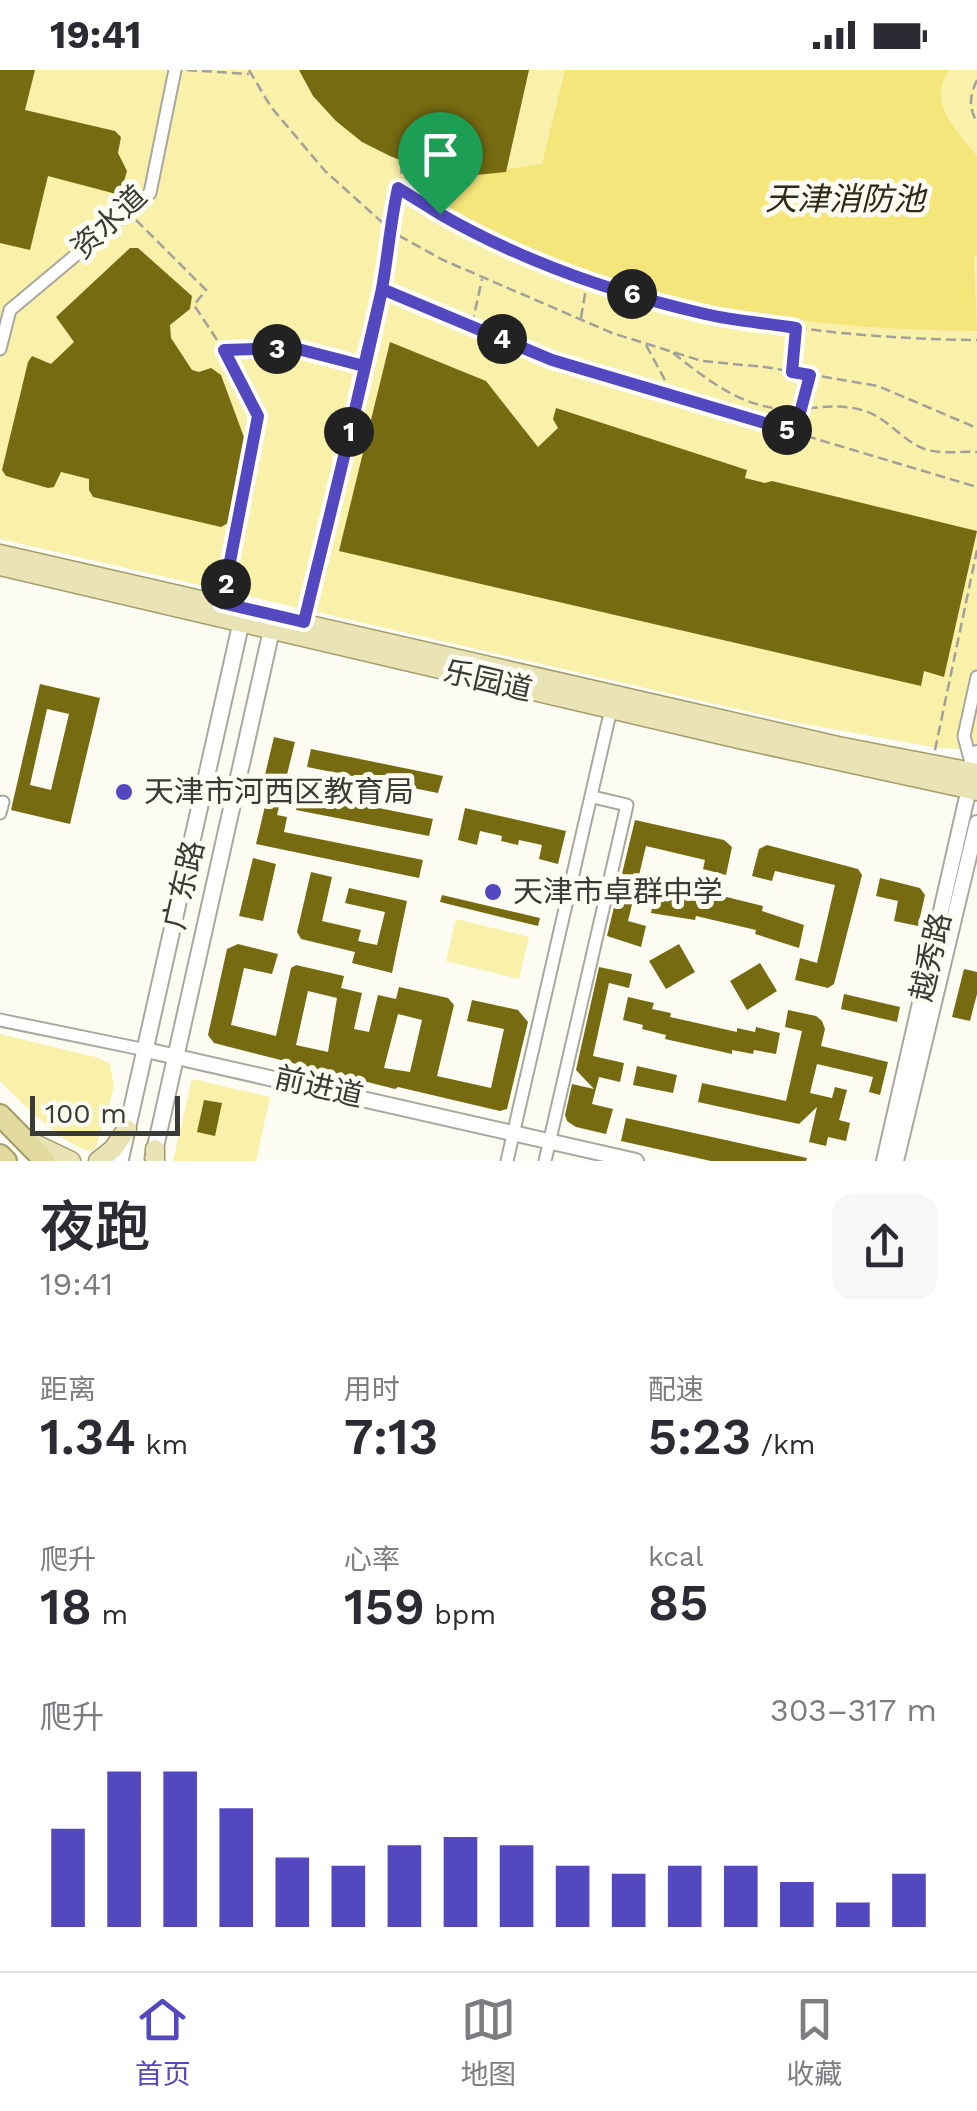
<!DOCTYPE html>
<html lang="zh">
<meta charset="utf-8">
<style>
:root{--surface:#fff;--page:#f7f7f7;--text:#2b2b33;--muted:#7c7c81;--line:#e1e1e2;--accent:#5448c0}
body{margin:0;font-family:"Work Sans","Noto Sans SC",sans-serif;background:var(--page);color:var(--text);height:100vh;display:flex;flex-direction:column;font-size:38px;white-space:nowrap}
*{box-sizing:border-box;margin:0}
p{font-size:32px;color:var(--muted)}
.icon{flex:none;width:55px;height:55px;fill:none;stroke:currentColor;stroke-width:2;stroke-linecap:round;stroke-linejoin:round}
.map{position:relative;height:1091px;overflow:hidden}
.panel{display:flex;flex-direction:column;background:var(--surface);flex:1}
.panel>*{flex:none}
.scale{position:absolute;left:30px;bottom:25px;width:150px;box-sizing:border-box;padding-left:10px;border:5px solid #3a3a36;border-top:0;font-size:28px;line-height:35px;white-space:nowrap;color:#3a3a36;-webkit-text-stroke:8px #fdfcf2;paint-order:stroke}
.pin{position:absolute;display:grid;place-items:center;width:85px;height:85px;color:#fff;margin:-102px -42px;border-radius:50% 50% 50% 0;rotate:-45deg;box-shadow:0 0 10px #0007}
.pin .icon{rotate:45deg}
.km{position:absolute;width:50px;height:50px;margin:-25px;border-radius:50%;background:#222;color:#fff;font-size:28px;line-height:50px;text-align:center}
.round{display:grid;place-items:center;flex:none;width:105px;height:105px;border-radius:20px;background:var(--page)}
.headline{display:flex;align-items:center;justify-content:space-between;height:170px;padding:0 40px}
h1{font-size:55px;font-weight:600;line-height:75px}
.stats{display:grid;grid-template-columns:repeat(3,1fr);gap:15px;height:170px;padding:10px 40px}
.stats div{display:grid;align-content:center}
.stats b{font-size:50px;font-weight:600}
.stats small{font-size:28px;font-weight:400}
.stats p{font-size:28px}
.chart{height:280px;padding:20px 40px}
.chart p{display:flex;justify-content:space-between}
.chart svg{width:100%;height:180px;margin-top:10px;stroke:var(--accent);stroke-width:6}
.status{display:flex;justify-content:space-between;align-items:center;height:70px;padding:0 50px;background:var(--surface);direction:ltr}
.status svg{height:28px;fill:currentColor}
.menu{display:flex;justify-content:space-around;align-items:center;height:140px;border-top:2px solid var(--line);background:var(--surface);font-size:28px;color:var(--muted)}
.menu a{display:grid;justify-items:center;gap:5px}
.menu .current{color:var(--accent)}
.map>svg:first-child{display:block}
.green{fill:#f9f0aa}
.water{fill:#f5e67b}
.building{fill:#766b11;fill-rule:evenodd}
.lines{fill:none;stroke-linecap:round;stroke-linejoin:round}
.minor-casing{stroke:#a9a89f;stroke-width:15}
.tertiary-casing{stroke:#a9a89f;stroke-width:18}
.secondary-casing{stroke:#a9a89f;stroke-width:19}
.primary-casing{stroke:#a39c6a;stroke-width:21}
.trunk-casing{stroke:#a39c6a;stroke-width:24}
.path{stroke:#a1a199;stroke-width:2.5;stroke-dasharray:10 5;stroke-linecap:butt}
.minor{stroke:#fff;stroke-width:11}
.tertiary{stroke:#fff;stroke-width:14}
.secondary{stroke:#fff;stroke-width:15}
.primary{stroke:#e9e3b6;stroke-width:18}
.trunk{stroke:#e2da9e;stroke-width:20}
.route-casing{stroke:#fff;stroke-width:20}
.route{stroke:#5448c0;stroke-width:12}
.poi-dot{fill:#5448c0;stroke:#fdfcf2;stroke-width:4}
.labels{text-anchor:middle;stroke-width:10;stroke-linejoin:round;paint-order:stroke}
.street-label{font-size:30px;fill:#3a3a36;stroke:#fdfcf2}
.poi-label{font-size:30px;fill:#3a3a36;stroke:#fdfcf2;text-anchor:start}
.water-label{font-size:32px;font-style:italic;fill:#2d2b18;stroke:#fdfcf2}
</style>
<div class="status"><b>19:41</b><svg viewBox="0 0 49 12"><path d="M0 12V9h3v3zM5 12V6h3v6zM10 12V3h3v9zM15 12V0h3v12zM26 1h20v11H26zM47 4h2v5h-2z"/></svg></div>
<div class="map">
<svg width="977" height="1091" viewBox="0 0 977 1091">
<rect width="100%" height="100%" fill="#fdfcf2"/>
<path class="green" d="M0,0H977V680L938,678L793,652L0,469Z
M456,849L529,867L519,909L446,891Z
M0,964L99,988L110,994L114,1017L97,1074L92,1081C67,1079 19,1030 0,1011Z
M192,1009L270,1027L256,1091H173Z"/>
<path class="water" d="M565,0H949C926,34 957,60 977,86V185L974,189L977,261C780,259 617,230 441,139L445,102L466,106L542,94Z"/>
<path class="building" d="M0,0H35L25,40L115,61L121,67L118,83L127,101L120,125L48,106L30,180L0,173Z
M299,0H529L506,102L466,106L421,98L390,86L362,72L336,51L313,26Z
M130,178H138L192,226L190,239L170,255L171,268L192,300L199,302L211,298L221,305L245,370L228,453L221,457L93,427L89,420V409L61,402L54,417L48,418L6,406L2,400L28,292L32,286L51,294L74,272L56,247Z
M390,272L486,311L538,377L558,358L553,349L556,338L747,400L745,408L765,413L772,411L977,461L944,607L924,601L921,616L339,481Z
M40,614L100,628L70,754L11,740ZM47,639L69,644L51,720L30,715Z
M274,667L295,672L277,745L287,747L284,762L423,790L419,808L256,774L266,732L259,730Z
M311,679L443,706L438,723L307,697Z
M300,722L433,749L429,766L296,740Z
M465,738L566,761L558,794L539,789L542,775L519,770L518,775L501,771L502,766L480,761L477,775L458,770Z
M635,750L724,770L732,777L726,805L703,799L705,790L646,776L628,851L646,856L641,877L607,866Z
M767,775L858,799L862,805L834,914L828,918L795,910L800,888L817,893L835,815L775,801L772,811L752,806L759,779Z
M253,788L276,794L263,851L239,846Z
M311,802L332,807L322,851L361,860L358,871L377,875L385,842L345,833L349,818L407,831L392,903L352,893L355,882L301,869L297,862Z
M880,808L920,818L925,825L918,856L894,851L898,831L876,826Z
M656,820L697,825L698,820L763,836L762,841L804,855L799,878L755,864L756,860L696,846L695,850L651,843Z
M442,825L540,848L538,856L440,832Z
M238,874L278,884L272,904L244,898L231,955L276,966L291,898L296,895L344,906L341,918L362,923L354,959L369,962L378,925L396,929L399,917L448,928L454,935L437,1006L491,1018L504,959L467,951L472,930L518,940L528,952L507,1039L500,1041L398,1017L395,1019L214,973L208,965L227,879ZM308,921L337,928L328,982L296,975ZM398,944L422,950L410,1002L384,998Z
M679,874L695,902L666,919L649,891Z
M760,893L777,921L747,940L730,911Z
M599,897L632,904L629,918L609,913L593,986L624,993L620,1012L599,1007L592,1034L613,1039L606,1064L576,1057L567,1051L565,1045L572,1014L594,1019L576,1000Z
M964,899L977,902V924L970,951L952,947Z
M844,924L900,937L897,952L841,939Z
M628,927L654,933L652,939L671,943L670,947L737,962V958L755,962L756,957L780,963L776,984L754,980L753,984L732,980V984L665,969L666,965L642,959L643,955L623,950Z
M788,940L816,946L822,951L825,959L821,976L888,992L880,1025L869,1022L873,1007L817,994L810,1023L832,1028L835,1017L847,1020L839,1050L850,1053L846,1071L828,1067L826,1076L809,1072L817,1037L799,1054L698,1032L702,1013L786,1031L802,961L785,957Z
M637,996L677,1005L673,1023L633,1015Z
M204,1030L222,1033L215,1066L197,1062Z
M626,1048L807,1088L806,1091H711L621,1071Z"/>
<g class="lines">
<defs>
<path id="minor" d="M0,279L10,240L150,123L175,0
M973,700L964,666L977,607
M0,743L3,732
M0,950L146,980
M507,1091L611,639
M545,1091L627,735L593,727"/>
<path id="tertiary" d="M146,980L636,1091
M884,1091L977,683
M896,1091L977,753"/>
<path id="secondary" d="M153,1088L274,549
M120,1091L243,544"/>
<path id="primary" d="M0,484L838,676L977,703
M0,496L743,670L977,721
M31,1072L71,1091
M155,1079V1091
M98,1091L113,1079L127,1059"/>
<path id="trunk" d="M0,1045L45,1091
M0,1085L6,1091"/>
</defs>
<use href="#minor" class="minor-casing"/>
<use href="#tertiary" class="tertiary-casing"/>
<use href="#secondary" class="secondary-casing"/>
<use href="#primary" class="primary-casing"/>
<use href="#trunk" class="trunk-casing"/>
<path class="path" d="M187,0L249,4
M249,0L271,37L325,101L394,163L443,190L612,263L702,291L765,297L878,316L977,358
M977,10C970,25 968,37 977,52
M403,94L398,118C577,229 768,268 977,270
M136,150L206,220L194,235L223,279
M382,219L398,119
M581,248L587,212
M472,255L482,209
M646,275L673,325
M673,283C709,311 747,342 796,339C820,338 841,333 865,341C886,348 898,365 916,375C934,386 957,381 977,382
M792,300L797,259
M796,362L809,306
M224,522L259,346L224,280L294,279L364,295
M307,541L382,219L552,290L977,417
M935,680L977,480"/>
<use href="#minor" class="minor"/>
<use href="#tertiary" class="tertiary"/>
<use href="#secondary" class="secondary"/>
<use href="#primary" class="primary"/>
<use href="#trunk" class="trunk"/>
</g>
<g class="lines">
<defs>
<path id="route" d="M440,144L398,118C390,153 388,188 381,224C358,334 330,443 304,552L222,533L258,346L224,280L294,278L364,296L382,219L552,290L795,362L810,305L792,302L796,258C766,253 735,251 705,244C613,223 522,191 440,144"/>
</defs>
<use href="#route" class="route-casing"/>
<use href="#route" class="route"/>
</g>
<g class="poi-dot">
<circle cx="124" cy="722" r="10"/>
<circle cx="493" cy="822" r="10"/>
</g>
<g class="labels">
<g class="street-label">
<text transform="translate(109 152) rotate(-43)" y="10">资水道</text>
<text transform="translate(488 611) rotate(13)" y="10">乐园道</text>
<text transform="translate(184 815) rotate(-77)" y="10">广东路</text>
<text transform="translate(931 887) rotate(-77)" y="10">越秀路</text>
<text transform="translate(319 1017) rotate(13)" y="10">前进道</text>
</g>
<g class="poi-label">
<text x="144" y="732">天津市河西区教育局</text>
<text x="513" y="832">天津市卓群中学</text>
</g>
<g class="water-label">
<text x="845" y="140">天津消防池</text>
</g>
</g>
</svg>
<div class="scale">100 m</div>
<div class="pin" style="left:440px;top:144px;background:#1e9e55"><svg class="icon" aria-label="arrive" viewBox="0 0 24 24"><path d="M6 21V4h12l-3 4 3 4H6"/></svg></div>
<b class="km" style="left:349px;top:362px">1</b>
<b class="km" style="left:226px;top:514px">2</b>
<b class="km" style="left:277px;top:279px">3</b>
<b class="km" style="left:502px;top:269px">4</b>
<b class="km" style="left:787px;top:360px">5</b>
<b class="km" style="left:632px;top:224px">6</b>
</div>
<section class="panel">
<div class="headline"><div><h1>夜跑</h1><p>19:41</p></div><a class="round"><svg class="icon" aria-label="share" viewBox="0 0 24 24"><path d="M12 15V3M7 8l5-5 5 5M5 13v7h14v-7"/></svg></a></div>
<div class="stats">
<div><p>距离</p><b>1.34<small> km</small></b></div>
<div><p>用时</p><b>7:13</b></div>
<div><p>配速</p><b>5:23<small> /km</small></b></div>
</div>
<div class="stats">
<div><p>爬升</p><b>18<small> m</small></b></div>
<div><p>心率</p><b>159<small> bpm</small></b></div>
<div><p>kcal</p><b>85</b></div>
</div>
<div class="chart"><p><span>爬升</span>303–317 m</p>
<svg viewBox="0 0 160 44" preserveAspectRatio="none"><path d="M5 44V20M15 44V6M25 44V6M35 44V15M45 44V27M55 44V29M65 44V24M75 44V22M85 44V24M95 44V29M105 44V31M115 44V29M125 44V29M135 44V33M145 44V38M155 44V31"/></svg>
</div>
</section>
<nav class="menu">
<a class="current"><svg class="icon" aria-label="home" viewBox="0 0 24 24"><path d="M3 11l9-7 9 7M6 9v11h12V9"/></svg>首页</a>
<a><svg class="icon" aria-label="map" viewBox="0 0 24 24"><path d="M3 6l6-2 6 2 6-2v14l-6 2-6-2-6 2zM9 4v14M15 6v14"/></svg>地图</a>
<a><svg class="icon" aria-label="saved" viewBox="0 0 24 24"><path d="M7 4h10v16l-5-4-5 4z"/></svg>收藏</a>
</nav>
